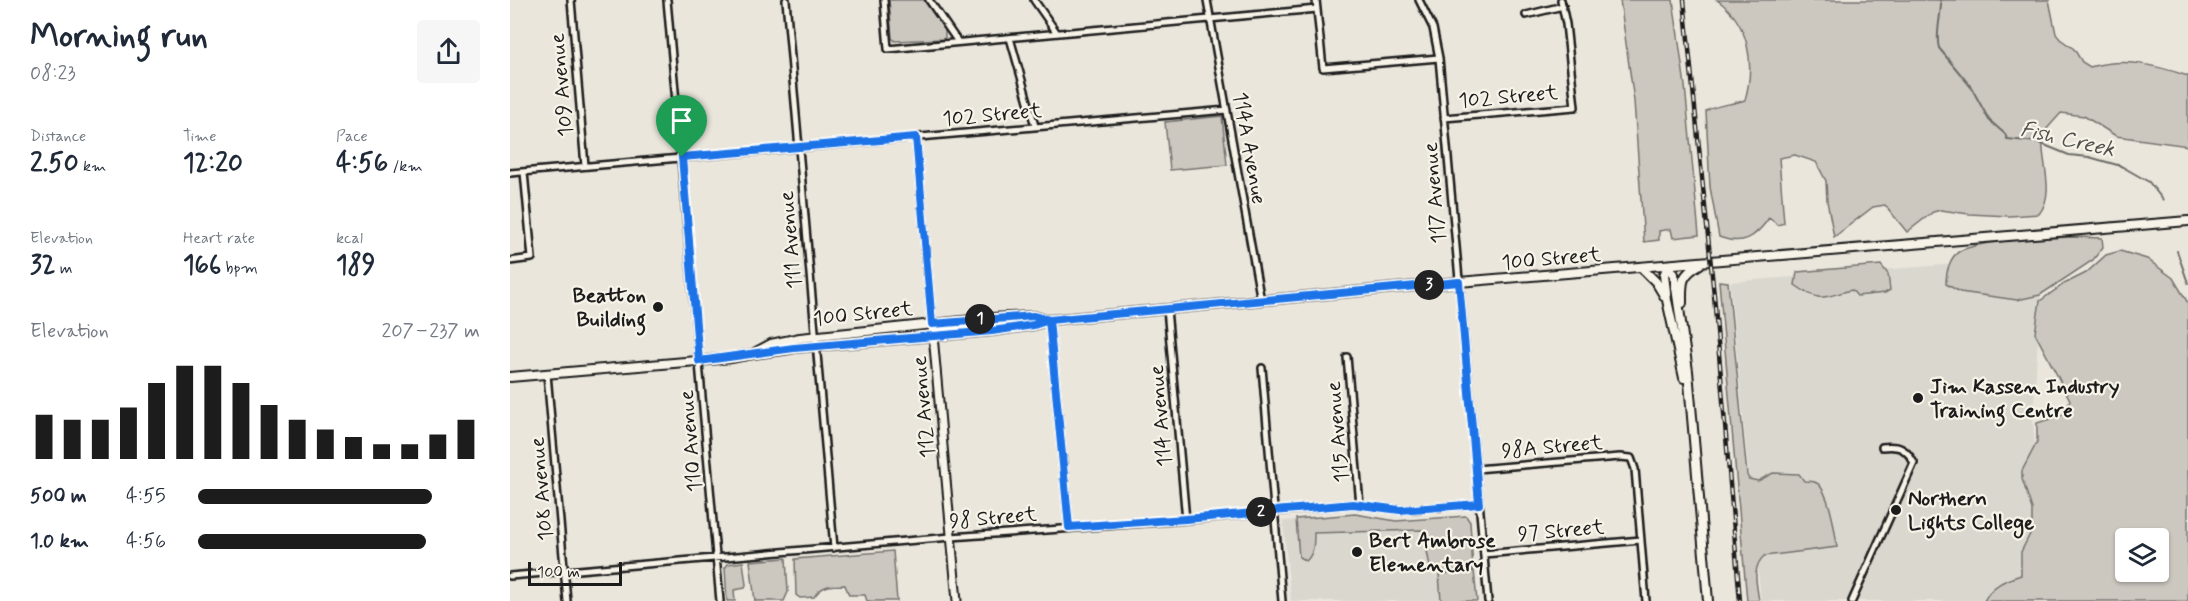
<!DOCTYPE html>
<meta charset="utf-8">
<style>
:root{--surface:#fff;--page:#f6f6f7;--text:#1f2937;--muted:#747a83;--accent:#1c1c1c}
body{margin:0;font-family:Mynerve,sans-serif;background:var(--page);color:var(--text);height:100vh;display:flex;flex-direction:column;font-size:22px;white-space:nowrap}
*{box-sizing:border-box;margin:0}
p{font-size:20px;color:var(--muted)}
.icon{flex:none;width:33px;height:33px;fill:none;stroke:currentColor;stroke-width:2;stroke-linecap:round;stroke-linejoin:round}
.map{position:relative;flex:1;overflow:hidden}
.sheet{display:flex;flex-direction:column;background:var(--surface);width:510px}
.sheet>*{flex:none}
.controls{position:absolute;left:1605px;top:528px;display:grid;gap:12px}
.controls a{display:grid;place-items:center;width:54px;height:54px;border-radius:6px;background:var(--surface);box-shadow:0 2px 4px #0004;font-size:30px}
.scale{position:absolute;left:18px;bottom:15px;width:94px;box-sizing:border-box;padding-left:6px;border:3px solid #1c1c1c;border-top:0;font-size:16px;line-height:21px;white-space:nowrap;color:#1c1c1c;-webkit-text-stroke:4px #f7f3e8;paint-order:stroke}
.pin{position:absolute;display:grid;place-items:center;width:51px;height:51px;color:#fff;margin:-62px -26px;border-radius:50% 50% 50% 0;rotate:-45deg;box-shadow:0 0 6px #0007}
.pin .icon{rotate:45deg}
.km{position:absolute;width:30px;height:30px;margin:-15px;border-radius:50%;background:#222;color:#fff;font-size:16px;line-height:30px;text-align:center}
.round{display:grid;place-items:center;flex:none;width:63px;height:63px;border-radius:6px;background:var(--page)}
.headline{display:flex;align-items:center;justify-content:space-between;height:102px;padding:0 30px}
h1{font-size:33px;font-weight:700;line-height:45px}
.metrics{display:grid;grid-template-columns:repeat(3,1fr);gap:9px;height:102px;padding:6px 30px}
.metrics div{display:grid;align-content:center}
.metrics b{font-size:26px;font-weight:700}
.metrics small{font-size:16px;font-weight:400}
.metrics p{font-size:16px}
.chart{height:168px;padding:12px 30px}
.chart p{display:flex;justify-content:space-between}
.chart svg{width:100%;height:108px;margin-top:6px;stroke:var(--accent);stroke-width:6}
ul{padding:0 30px;list-style:none;font-size:20px}
li{display:grid;grid-template-columns:96px 72px 1fr;align-items:center;height:45px}
li i{height:15px;border-radius:8px;background:var(--accent)}
main{display:flex;flex:1;min-height:0}
.map>svg:first-child{display:block}
.built{fill:#dad7ce}
.green{fill:#ccc8c0;stroke:#74726e;stroke-width:1.5;fill-rule:evenodd}
.lines{fill:none;stroke-linecap:round;stroke-linejoin:round}
.stream{stroke:#6d6c68;stroke-width:2}
.minor-casing{stroke:#1c1c1c;stroke-width:10}
.tertiary-casing{stroke:#1c1c1c;stroke-width:11}
.secondary-casing{stroke:#1c1c1c;stroke-width:12}
.minor{stroke:#f7f3e8;stroke-width:5}
.tertiary{stroke:#f7f3e8;stroke-width:7}
.secondary{stroke:#f7f3e8;stroke-width:8}
.rail-casing{stroke:#1c1c1c;stroke-width:4.5}
.rail{stroke:#f7f3e8;stroke-width:2;stroke-dasharray:7;stroke-linecap:butt}
.route-casing{stroke:#fff;stroke-width:12}
.route{stroke:#1a73e8;stroke-width:8}
.poi-dot{fill:#1c1c1c;stroke:#f7f3e8;stroke-width:2}
.labels{text-anchor:middle;stroke-width:4.5;stroke-linejoin:round;paint-order:stroke}
.street-label{font-size:21px;fill:#1c1c1c;stroke:#f7f3e8}
.poi-label{font-size:21px;font-weight:bold;fill:#1c1c1c;stroke:#f7f3e8;text-anchor:start}
.water-label{font-size:22px;font-style:italic;fill:#52514e;stroke:#f7f3e8}
</style>
<main>
<section class="sheet">
<div class="headline"><div><h1>Morning run</h1><p>08:23</p></div><a class="round"><svg class="icon" aria-label="share" viewBox="0 0 24 24"><path d="M12 15V3M7 8l5-5 5 5M5 13v7h14v-7"/></svg></a></div>
<div class="metrics">
<div><p>Distance</p><b>2.50<small> km</small></b></div>
<div><p>Time</p><b>12:20</b></div>
<div><p>Pace</p><b>4:56<small> /km</small></b></div>
</div>
<div class="metrics">
<div><p>Elevation</p><b>32<small> m</small></b></div>
<div><p>Heart rate</p><b>166<small> bpm</small></b></div>
<div><p>kcal</p><b>189</b></div>
</div>
<div class="chart"><p><span>Elevation</span>207–237 m</p>
<svg viewBox="0 0 160 44" preserveAspectRatio="none"><path d="M5 44V26M15 44V28M25 44V28M35 44V23M45 44V13M55 44V6M65 44V6M75 44V13M85 44V22M95 44V28M105 44V32M115 44V35M125 44V38M135 44V38M145 44V34M155 44V28"/></svg>
</div>
<ul>
<li><b>500 m</b>4:55<i style="width:83%"></i></li>
<li><b>1.0 km</b>4:56<i style="width:81%"></i></li>
</ul>
</section>
<div class="map">
<svg width="1678" height="601" viewBox="0 0 1678 601">
<rect width="100%" height="100%" fill="#eae6dc"/>
<filter id="ink" filterUnits="userSpaceOnUse"><feTurbulence type="fractalNoise" baseFrequency=".0167" numOctaves="2"/><feDisplacementMap in="SourceGraphic" scale="12" xChannelSelector="R" yChannelSelector="G"/><feConvolveMatrix kernelMatrix="1 2 1 2 8 2 1 2 1" color-interpolation-filters="sRGB"/></filter>
<g filter="url(#ink)">
<path class="built" d="M1533,257L1523,420L1535,601H1251L1220,282Z
M786,520L788,534L913,530L921,572L965,569L967,601H781L773,521Z"/>
<path class="green" d="M379,0H414L435,30V38L432,39L385,41L382,38Z
M1110,0H1163L1175,86L1189,235L1163,238L1161,229L1149,231V240L1134,242L1124,101Z
M1207,0H1539L1546,34L1550,39L1564,49L1572,62L1580,67C1614,57 1645,65 1678,76V146L1606,136L1574,116L1551,113L1533,133C1529,158 1547,192 1529,214L1499,216L1459,214L1431,210L1423,212L1397,232L1375,205L1363,207L1324,237L1317,201L1316,181L1306,162L1285,155L1269,158L1274,223L1268,225L1259,218C1245,238 1233,246 1209,237L1200,187L1196,111C1208,104 1221,105 1235,100C1245,65 1240,23 1207,0Z
M712,116L717,165L660,170L655,122Z
M1566,237L1592,238L1593,247L1583,260L1530,295L1507,300L1450,292L1436,284C1436,273 1439,257 1450,251C1473,239 1539,238 1566,237Z
M1610,251L1637,259L1663,278L1678,303V601H1474C1482,585 1495,580 1511,575V552L1522,530V509L1512,479V471L1527,442V423L1553,415L1560,400L1525,333L1530,301L1554,284L1576,273L1596,255ZM1616,538H1648V572H1616Z
M1371,265L1378,274L1380,290L1375,293L1347,296L1342,290C1313,296 1313,305 1285,285L1287,272Z
M1209,281L1218,282L1237,475L1239,479L1248,481L1263,473L1289,474L1294,481C1301,481 1307,481 1311,487C1320,501 1325,530 1327,547L1254,556C1241,568 1247,585 1249,601H1237Z
M845,514L886,521L956,516L960,522L963,570L921,572L913,530L804,533C804,543 804,554 796,561L789,557L786,519Z
M383,551L387,601H357L355,595H339L335,585C320,585 312,585 304,597L290,598L286,595L285,559Z
M276,558L278,592L274,601H245L240,561Z
M233,562L236,585L235,588L224,590L225,601H217L215,568L218,564Z
M964,571L967,601H931L929,574Z"/>
<g class="lines">
<path class="stream" d="M1430,0L1431,3C1431,16 1425,36 1429,48L1461,87L1479,120L1495,134L1497,139L1527,142L1559,155L1579,157L1611,166L1639,182L1653,200
M1667,251L1678,283"/>
<defs>
<path id="minor" d="M61,0L75,166
M157,0L210,601
M276,0L324,548
M374,0L378,49L807,9
M419,0L448,42
M524,0L547,33
M697,0L751,301
M806,0L813,68L929,58
M909,0L923,28L929,58L978,601
M1016,15L1053,6
M500,38L525,126
M934,118L1065,107L1056,24L1051,0
M406,137L422,324
M0,173L717,110
M0,261L22,258L14,172
M657,309L676,520
M539,320L559,527
M837,357L850,505
M752,368L772,601
M37,374L57,601
M966,469L1110,457L1121,458L1125,469L1136,601
M974,554L1131,540
M0,576L441,537L676,520L843,504L890,510L969,504
M1342,601L1404,463C1396,448 1389,445 1372,447"/>
<path id="tertiary" d="M422,324L447,601"/>
<path id="secondary" d="M1158,266L1164,274L1178,371L1198,601
M1158,266L1154,275L1157,300L1174,378
M1132,268L1146,282L1155,297
M1172,303C1172,282 1170,276 1190,264
M246,352L261,344L290,338L481,318L523,316L539,320
M0,377L222,358C243,353 263,352 284,348L482,331L524,325L539,320L949,282L1678,221"/>
</defs>
<use href="#minor" class="minor-casing"/>
<use href="#tertiary" class="tertiary-casing"/>
<use href="#secondary" class="secondary-casing"/>
<use href="#minor" class="minor"/>
<use href="#tertiary" class="tertiary"/>
<use href="#secondary" class="secondary"/>
<defs>
<path id="rail" d="M1174,0L1204,295L1230,601"/>
</defs>
<use href="#rail" class="rail-casing"/>
<use href="#rail" class="rail"/>
</g>
</g>
<g class="lines" filter="url(#ink)">
<defs>
<path id="route" d="M172,157L406,137L422,324L523,316L539,320L559,527L676,519L843,504L890,510L969,504L949,282L539,320L524,325L482,331L284,348L189,361L172,157"/>
</defs>
<use href="#route" class="route-casing"/>
<use href="#route" class="route"/>
</g>
<g class="poi-dot">
<circle cx="148" cy="307" r="6"/>
<circle cx="1408" cy="398" r="6"/>
<circle cx="1386" cy="510" r="6"/>
<circle cx="847" cy="552" r="6"/>
</g>
<g class="labels">
<g class="street-label">
<text transform="translate(51 85) rotate(-95)" y="7">109 Avenue</text>
<text transform="translate(998 96) rotate(-5)" y="7">102 Street</text>
<text transform="translate(482 114) rotate(-5)" y="7">102 Street</text>
<text transform="translate(740 148) rotate(80)" y="7">114A Avenue</text>
<text transform="translate(924 193) rotate(-95)" y="7">117 Avenue</text>
<text transform="translate(280 240) rotate(-95)" y="7">111 Avenue</text>
<text transform="translate(1041 258) rotate(-5)" y="7">100 Street</text>
<text transform="translate(353 313) rotate(-6)" y="7">100 Street</text>
<text transform="translate(413 407) rotate(-95)" y="7">112 Avenue</text>
<text transform="translate(650 416) rotate(-95)" y="7">114 Avenue</text>
<text transform="translate(827 432) rotate(-95)" y="7">115 Avenue</text>
<text transform="translate(180 441) rotate(-95)" y="7">110 Avenue</text>
<text transform="translate(1042 446) rotate(-5)" y="7">98A Street</text>
<text transform="translate(31 489) rotate(-95)" y="7">108 Avenue</text>
<text transform="translate(483 517) rotate(-5)" y="7">98 Street</text>
<text transform="translate(1051 530) rotate(-5)" y="7">97 Street</text>
</g>
<g class="poi-label">
<text x="136" y="302" text-anchor="end">Beatton<tspan x="136" dy="24">Building</tspan></text>
<text x="1420" y="393">Jim Kassen Industry<tspan x="1420" dy="24">Training Centre</tspan></text>
<text x="1398" y="505">Northern<tspan x="1398" dy="24">Lights College</tspan></text>
<text x="859" y="547">Bert Ambrose<tspan x="859" dy="24">Elementary</tspan></text>
</g>
<g class="water-label">
<text transform="translate(1558 138) rotate(13)" y="8">Fish Creek</text>
</g>
</g>
</svg>
<div class="controls">
<a><svg class="icon" aria-label="layers" viewBox="0 0 24 24"><path d="M12 4l9 5-9 5-9-5zM3 14l9 5 9-5"/></svg></a>
</div>
<div class="scale">100 m</div>
<div class="pin" style="left:172px;top:157px;background:#1e9e55"><svg class="icon" aria-label="arrive" viewBox="0 0 24 24"><path d="M6 21V4h12l-3 4 3 4H6"/></svg></div>
<b class="km" style="left:470px;top:319px">1</b>
<b class="km" style="left:751px;top:512px">2</b>
<b class="km" style="left:919px;top:285px">3</b>
</div>
</main>
